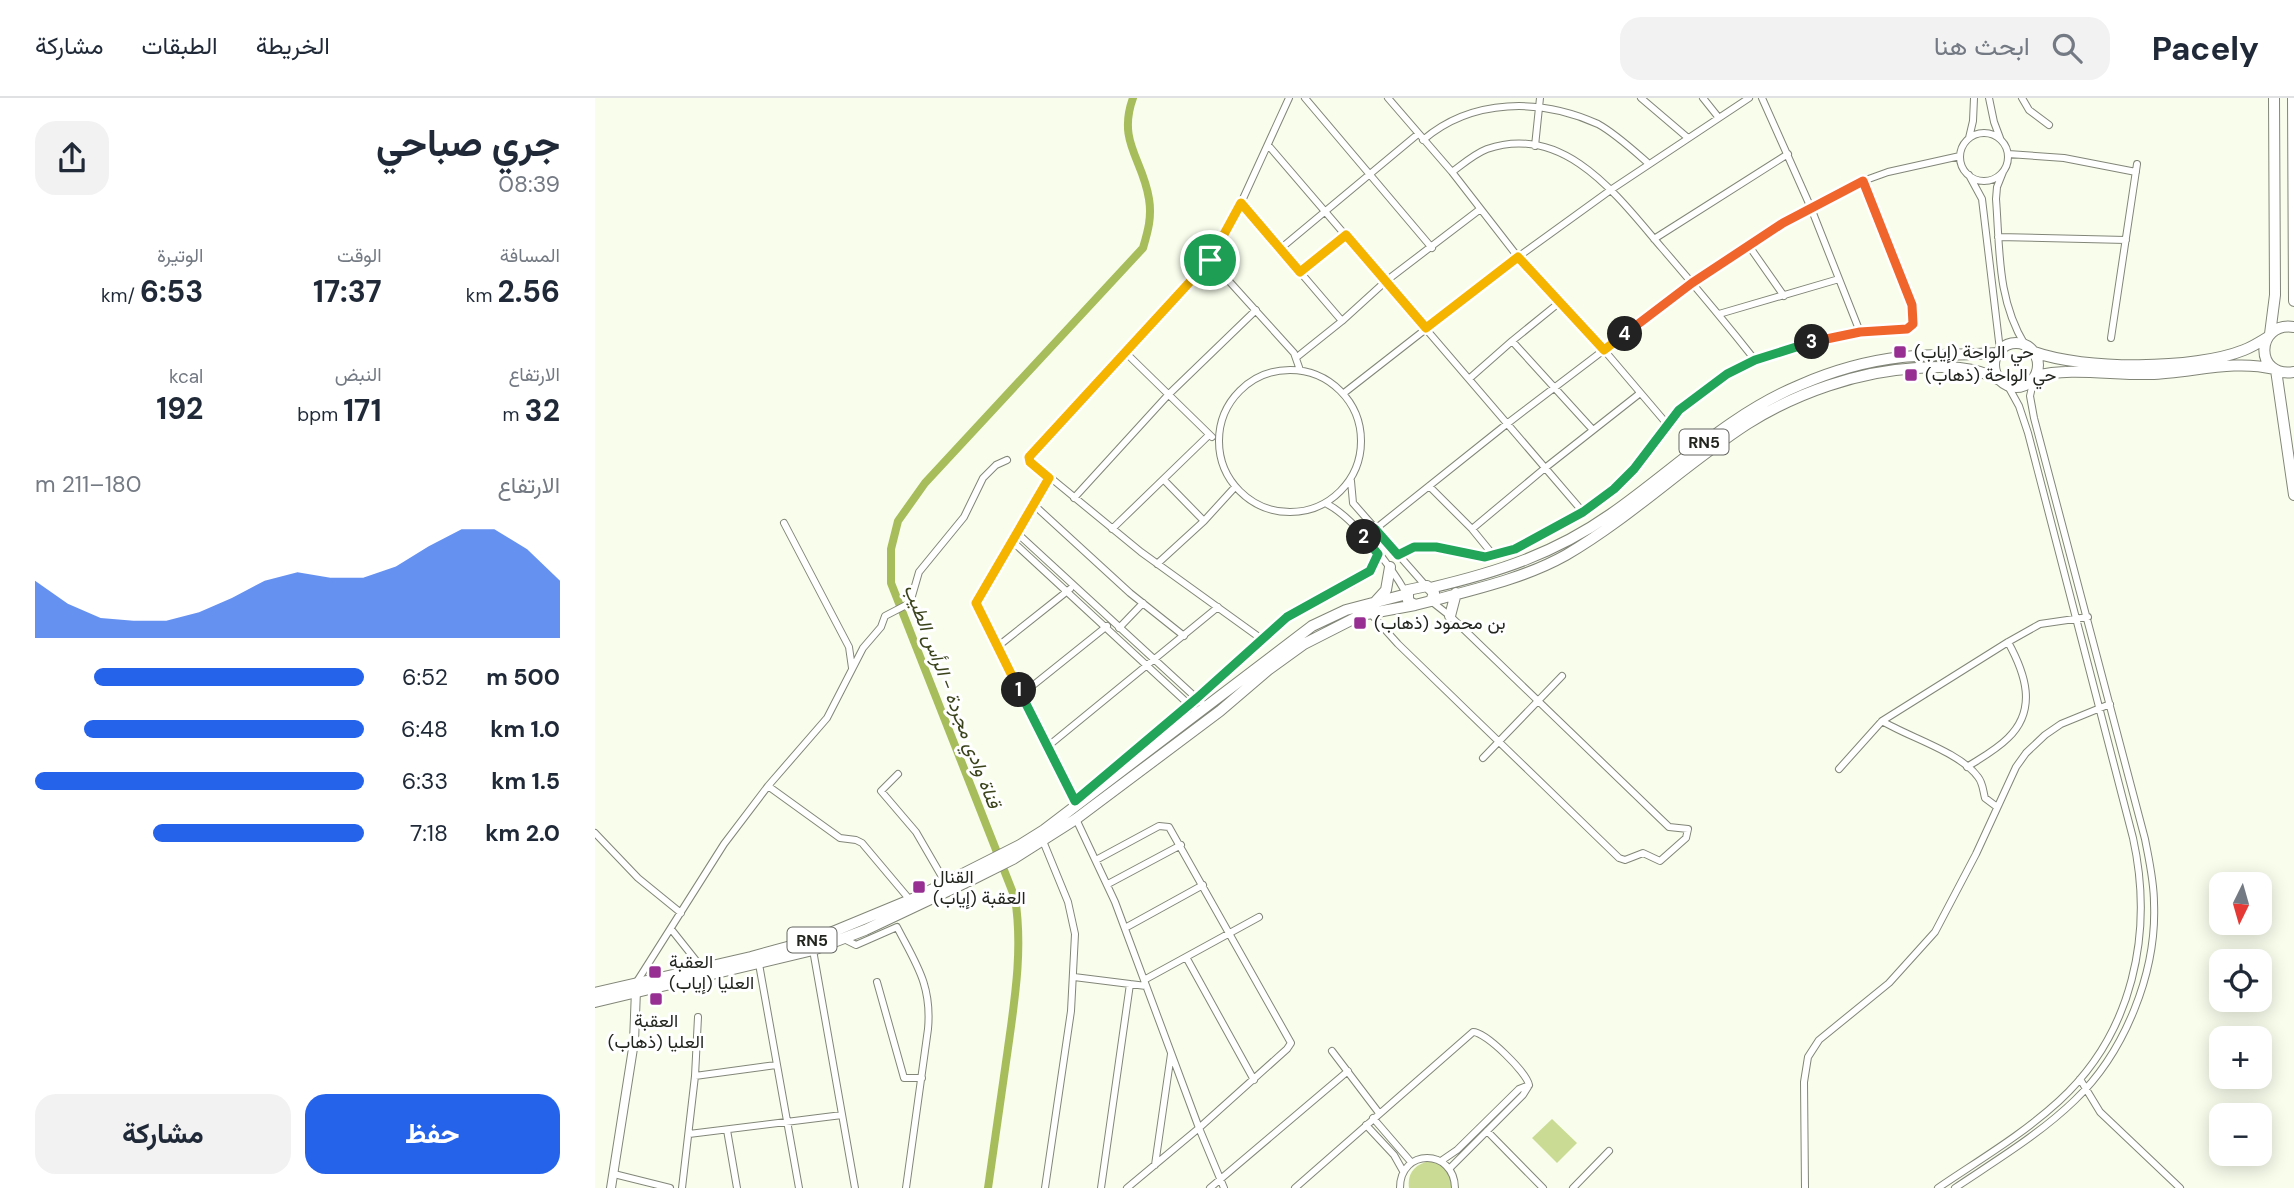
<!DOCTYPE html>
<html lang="ar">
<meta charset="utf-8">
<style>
:root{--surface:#fff;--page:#f2f2f3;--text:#1f2937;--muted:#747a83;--line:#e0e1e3;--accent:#2563eb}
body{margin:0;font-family:"DM Sans",Vazirmatn,sans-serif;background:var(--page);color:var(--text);direction:rtl;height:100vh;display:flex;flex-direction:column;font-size:26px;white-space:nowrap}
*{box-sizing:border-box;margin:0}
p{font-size:23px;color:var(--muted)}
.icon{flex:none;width:38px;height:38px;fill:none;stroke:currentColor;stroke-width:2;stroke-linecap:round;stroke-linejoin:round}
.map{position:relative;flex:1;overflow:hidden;direction:ltr}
.details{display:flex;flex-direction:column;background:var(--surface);width:595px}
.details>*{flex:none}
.needle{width:46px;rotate:185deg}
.fabs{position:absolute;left:1614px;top:774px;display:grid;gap:14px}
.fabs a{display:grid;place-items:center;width:63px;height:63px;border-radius:14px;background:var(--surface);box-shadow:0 4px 18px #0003;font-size:35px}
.pin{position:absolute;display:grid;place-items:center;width:60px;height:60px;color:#fff;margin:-30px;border:4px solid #fff;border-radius:50%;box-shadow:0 2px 7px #0007}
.km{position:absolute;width:35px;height:35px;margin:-18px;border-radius:50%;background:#222;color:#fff;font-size:19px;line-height:35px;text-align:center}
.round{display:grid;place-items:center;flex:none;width:74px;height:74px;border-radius:21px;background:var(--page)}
.headline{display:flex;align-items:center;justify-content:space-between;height:119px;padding:0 35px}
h1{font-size:38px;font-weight:700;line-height:52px}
.metrics{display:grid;grid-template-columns:repeat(3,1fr);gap:10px;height:119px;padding:7px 35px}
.metrics div{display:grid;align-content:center}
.metrics b{font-size:30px;font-weight:700}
.metrics small{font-size:19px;font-weight:400}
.metrics p{font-size:19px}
.chart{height:196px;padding:14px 35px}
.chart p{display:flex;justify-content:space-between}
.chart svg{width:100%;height:126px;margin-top:7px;fill:var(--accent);opacity:.7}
.primary-button{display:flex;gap:14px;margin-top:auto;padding:14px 35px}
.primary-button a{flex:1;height:80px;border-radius:21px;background:var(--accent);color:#fff;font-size:28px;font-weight:700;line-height:80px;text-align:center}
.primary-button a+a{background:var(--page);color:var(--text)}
ul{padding:0 35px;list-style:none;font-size:23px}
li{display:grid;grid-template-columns:112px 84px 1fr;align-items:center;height:52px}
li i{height:18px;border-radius:9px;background:var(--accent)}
header{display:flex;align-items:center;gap:42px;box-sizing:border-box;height:98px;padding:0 35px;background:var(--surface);border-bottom:2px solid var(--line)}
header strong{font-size:33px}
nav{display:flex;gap:38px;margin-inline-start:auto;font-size:24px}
.search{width:490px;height:63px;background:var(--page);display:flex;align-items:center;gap:18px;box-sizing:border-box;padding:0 24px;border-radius:21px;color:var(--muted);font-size:26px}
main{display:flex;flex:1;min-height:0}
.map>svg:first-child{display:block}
.green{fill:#cadc93}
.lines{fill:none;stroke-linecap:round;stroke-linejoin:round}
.canal{stroke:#a7bc5b;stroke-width:8}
.minor-casing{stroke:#828678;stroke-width:8}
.tertiary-casing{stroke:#828678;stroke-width:10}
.trunk-casing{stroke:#828678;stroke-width:12}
.minor{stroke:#fff;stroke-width:6}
.tertiary{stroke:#fff;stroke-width:8}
.trunk{stroke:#fff;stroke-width:10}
.split-1-casing{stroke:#fff;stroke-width:14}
.split-2-casing{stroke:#fff;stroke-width:14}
.split-3-casing{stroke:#fff;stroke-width:14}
.split-4-casing{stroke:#fff;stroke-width:14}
.split-5-casing{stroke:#fff;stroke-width:14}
.split-1{stroke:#f5b400;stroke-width:9}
.split-2{stroke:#22a559;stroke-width:9}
.split-3{stroke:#22a559;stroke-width:9}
.split-4{stroke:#f0652b;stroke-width:9}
.split-5{stroke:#f5b400;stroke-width:9}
.poi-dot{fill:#972f92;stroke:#fff;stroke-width:2.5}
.labels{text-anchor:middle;stroke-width:6;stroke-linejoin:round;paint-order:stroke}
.shield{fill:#fff;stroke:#656662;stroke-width:2}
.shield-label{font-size:16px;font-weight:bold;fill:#23251f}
.poi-label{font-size:18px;fill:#23251f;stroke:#fff;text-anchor:start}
.water-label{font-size:19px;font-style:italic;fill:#3a431b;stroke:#fff}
</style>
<header>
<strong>Pacely</strong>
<div class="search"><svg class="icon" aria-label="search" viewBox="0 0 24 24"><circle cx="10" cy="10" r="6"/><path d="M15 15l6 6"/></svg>ابحث هنا</div>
<nav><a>الخريطة</a><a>الطبقات</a><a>مشاركة</a></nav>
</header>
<main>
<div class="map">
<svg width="1699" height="1090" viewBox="0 0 1699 1090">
<rect width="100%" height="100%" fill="#f8fdec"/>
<path class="green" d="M957,1021L982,1045L962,1065L937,1040Z
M835,1063C849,1065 857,1076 856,1090H814C812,1075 820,1066 835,1063Z"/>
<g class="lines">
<path class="canal" d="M393,1090C400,1043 406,997 413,950C420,900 428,850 420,800L296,485V451L303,423L330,385L548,150C553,133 557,119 554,101C548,61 522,44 538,0"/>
<defs>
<path id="minor" d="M710,0L837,150
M793,0L857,74L923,159L1009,252L1072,326
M1046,0L1093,40
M1108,0L1124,20
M1167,0L1216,110L1265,234
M1394,0L1399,24L1405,40
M1427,0L1434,12L1454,27
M1365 59a24 24 0 1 1 48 0a24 24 0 1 1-48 0Z
M1374,40L1378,23L1379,0
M828,42C877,0 946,0 1003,26C1021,36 1038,52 1054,66
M673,47L988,414
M940,48L945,0
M1413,56L1469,60L1541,74
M857,74C868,66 879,56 892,51C970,24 1024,100 1067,150C1099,187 1130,224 1160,262
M1408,74L1402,89L1401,101C1405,153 1402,201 1430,247
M1374,77L1387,101L1405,252
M646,105L747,223
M1403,139L1531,142
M1059,141L1193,56
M1154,148L1189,198
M685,151L823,36
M615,162L646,105L694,0
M704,174L751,137
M965,204L917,243L998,332
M1124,216L1244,181
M1516,240L1542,66
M531,255L617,339
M702,259L747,223L791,183L884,112
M624 343a71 71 0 1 1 142 0a71 71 0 1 1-142 0Z
M705,272L699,255L615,162L437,355L434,362L546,454L668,542L692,519L702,512L757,486L775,473L783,456
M875,280L917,243
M749,295L923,159L1017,91L1154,0
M455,380L381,505L483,708
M569,382L609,423
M756,383L758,405L830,487
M834,388L877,431L899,458
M479,400L573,297L661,212
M732,406C759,420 796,468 811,495
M439,407L535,495L589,538
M189,425L254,549L257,570
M517,431L614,337
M877,431L950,370L1044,296
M422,435L610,608
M769,440L913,325L1097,185L1188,126L1268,83L1293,74L1365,58
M417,443L602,614
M803,457C830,437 860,458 889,459C900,460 910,455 920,451C962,432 1006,407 1038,372C1055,354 1066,331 1083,313C1131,265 1200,244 1265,234C1281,231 1297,233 1313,231L1316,229L1319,221L1316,207L1268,83
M562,466L609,423L640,389
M776,516L803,546L1024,760L1030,762L1048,755L1065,763L1091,740L1093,731L1074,729L855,518L836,503
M524,530L548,505
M402,549L475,491
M426,597L512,528
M1287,623L1413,544L1445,526L1493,519
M452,649L623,509
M888,660L967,578
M1372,669C1386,660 1401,652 1413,640C1443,611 1430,575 1413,544
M1244,671L1287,623C1313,639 1365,654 1383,679C1388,685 1388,693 1390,700L1402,709
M303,676L286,693L321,734L350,784
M173,688L245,740L261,742L267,745L315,802
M486,698L668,542
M481,721L520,804L604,1030L629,1090
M0,735L43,780L86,815
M448,743L473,804L480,836L476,913L450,1090
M501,762L564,728L574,729L696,945L692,951L604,1030L532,1090
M513,786L586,747
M530,830L608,787
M76,831L107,870
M249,841L261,847L302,829C321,866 337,887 333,931L311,1090
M218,852L260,1090
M591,859L659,982
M164,866L204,1090
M479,879L551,888
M549,882L664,819
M282,884L309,980H327
M41,885L129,746L173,688L232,620L268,550L286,529L290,518L315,505L324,474L369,419L388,380L401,367L412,362
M737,953L784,1015
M100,978L181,967
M1485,981L1505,1014L1585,1090
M778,1020L816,1064
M771,1027L799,1057L808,1073
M132,1032L142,1090
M892,1033L948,1090
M94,1036L247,1017
M846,1063L862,1052L924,991L934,987
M560,1067L576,956
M855,1070L928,997L933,989
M19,1076L75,1090
M87,1090L100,978L103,919
M506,1090L535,886
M615,1090L753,973
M700,1090L878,934C891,934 932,975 934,987
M805,1090C805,1050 859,1050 860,1090
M978,1090L1014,1053
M1210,1090L1209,984L1213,959L1224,942L1294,885L1340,834L1381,756L1421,669L1431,655L1450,637L1466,626L1515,606
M1343,1090C1384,1062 1427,1037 1464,1003C1538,935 1559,835 1538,740L1433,335L1424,308L1413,288
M1360,1090C1400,1063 1445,1036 1480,1002C1530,954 1562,874 1559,805C1559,783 1554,762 1550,741L1439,320L1435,298L1439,280"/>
<path id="tertiary" d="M16,1090L39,944L41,892"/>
<path id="trunk" d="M1698,0L1699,203
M1699,229C1660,223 1659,281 1699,274
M1675,236L1680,197L1679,0
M1399 267a22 22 0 1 1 44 0a22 22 0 1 1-44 0Z
M1439,254C1489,272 1599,272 1649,252C1657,249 1665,244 1673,239
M1681,272L1699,397
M1440,278C1475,269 1518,277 1555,276C1596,275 1638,261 1679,271
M832,488L839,495L836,503L820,507L813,503V492Z
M835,490C903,474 959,456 1016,416C1079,372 1133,317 1205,287C1237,273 1272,263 1307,259C1339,256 1371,257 1403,255
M781,503L791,492L795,469
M836,503C881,491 930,480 971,457C1036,419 1089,367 1152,326C1201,295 1264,273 1322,270C1351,268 1379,268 1405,282
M855,518L861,495
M0,895L156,859L218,842L322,799L425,747L449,732L717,528L751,512L812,496
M0,904L218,852L270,832L380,780L418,761L481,721L625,613L673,572L709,546L766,517L820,507"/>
</defs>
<use href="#minor" class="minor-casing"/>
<use href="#tertiary" class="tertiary-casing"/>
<use href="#trunk" class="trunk-casing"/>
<use href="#minor" class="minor"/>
<use href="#tertiary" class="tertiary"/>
<use href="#trunk" class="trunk"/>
</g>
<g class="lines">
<defs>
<path id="split-1" d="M424,592L381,505L454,380L435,364L434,359L615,162"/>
<path id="split-2" d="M424,592L480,703L602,600L692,519L775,473L783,456L769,439"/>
<path id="split-3" d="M769,439L780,431L803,457L819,449H841L890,459L920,451L988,414L1019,391L1039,371L1084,312L1132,276L1160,262L1217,244"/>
<path id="split-4" d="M1030,236L1097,185L1188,125L1268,83L1317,207L1318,226L1312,231L1265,234L1217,244"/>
<path id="split-5" d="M615,162L646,105L705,174L751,137L831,230L923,159L1009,252L1030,236"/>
</defs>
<use href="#split-1" class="split-1-casing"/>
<use href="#split-2" class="split-2-casing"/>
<use href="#split-3" class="split-3-casing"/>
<use href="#split-4" class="split-4-casing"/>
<use href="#split-5" class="split-5-casing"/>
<use href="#split-1" class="split-1"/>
<use href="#split-2" class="split-2"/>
<use href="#split-3" class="split-3"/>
<use href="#split-4" class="split-4"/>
<use href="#split-5" class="split-5"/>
</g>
<g class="poi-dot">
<rect x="1298" y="247" width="14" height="14" rx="3.5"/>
<rect x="1309" y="270" width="14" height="14" rx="3.5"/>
<rect x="758" y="518" width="14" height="14" rx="3.5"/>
<rect x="317" y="782" width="14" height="14" rx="3.5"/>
<rect x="53" y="867" width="14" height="14" rx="3.5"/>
<rect x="54" y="894" width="14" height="14" rx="3.5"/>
</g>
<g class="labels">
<g class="shield">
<rect x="1084.5" y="331.5" width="49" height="25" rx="5"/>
<rect x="192.5" y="829.5" width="49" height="25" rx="5"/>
</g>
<g class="shield-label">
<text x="1109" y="350">RN5</text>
<text x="217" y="848">RN5</text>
</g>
<g class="poi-label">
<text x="1319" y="260">حي الواحة (إياب)</text>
<text x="1330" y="283">حي الواحة (ذهاب)</text>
<text x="779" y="531">بن محمود (ذهاب)</text>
<text x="338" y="785">القنال<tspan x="338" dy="21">العقبة (إياب)</tspan></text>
<text x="74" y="870">العقبة<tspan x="74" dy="21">العليا (إياب)</tspan></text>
<text x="61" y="929" text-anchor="middle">العقبة<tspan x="61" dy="21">العليا (ذهاب)</tspan></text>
</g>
<g class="water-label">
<text transform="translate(358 598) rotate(69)" y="7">قناة وادي مجردة - الرأس الطيب</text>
</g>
</g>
</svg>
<div class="fabs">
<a><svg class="needle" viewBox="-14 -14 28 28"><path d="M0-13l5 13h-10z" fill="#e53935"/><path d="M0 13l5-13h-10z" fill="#747a83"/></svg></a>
<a><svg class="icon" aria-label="locate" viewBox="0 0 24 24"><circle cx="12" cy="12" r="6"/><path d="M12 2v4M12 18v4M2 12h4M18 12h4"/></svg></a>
<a>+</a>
<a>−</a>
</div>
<div class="pin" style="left:615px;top:162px;background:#1e9e55"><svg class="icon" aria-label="arrive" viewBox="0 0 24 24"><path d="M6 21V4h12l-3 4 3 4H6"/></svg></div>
<b class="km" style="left:424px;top:592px">1</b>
<b class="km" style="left:769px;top:439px">2</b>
<b class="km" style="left:1217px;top:244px">3</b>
<b class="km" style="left:1030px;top:236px">4</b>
</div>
<section class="details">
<div class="headline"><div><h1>جري صباحي</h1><p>08:39</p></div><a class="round"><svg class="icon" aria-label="share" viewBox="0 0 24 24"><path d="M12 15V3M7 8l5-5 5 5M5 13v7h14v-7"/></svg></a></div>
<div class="metrics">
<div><p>المسافة</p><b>2.56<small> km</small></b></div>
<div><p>الوقت</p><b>17:37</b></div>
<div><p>الوتيرة</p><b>6:53<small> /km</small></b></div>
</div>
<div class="metrics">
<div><p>الارتفاع</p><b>32<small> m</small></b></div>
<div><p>النبض</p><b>171<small> bpm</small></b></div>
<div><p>kcal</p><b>192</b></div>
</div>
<div class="chart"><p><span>الارتفاع</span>180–211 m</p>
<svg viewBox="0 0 160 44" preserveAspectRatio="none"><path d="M0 44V24L10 32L20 37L30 38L40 38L50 35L60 30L70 24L80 21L90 23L100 23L110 19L120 12L130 6L140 6L150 13L160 24V44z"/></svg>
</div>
<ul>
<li><b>500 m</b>6:52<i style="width:82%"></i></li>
<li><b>1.0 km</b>6:48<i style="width:85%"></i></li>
<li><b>1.5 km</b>6:33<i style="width:100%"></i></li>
<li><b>2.0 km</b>7:18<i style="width:64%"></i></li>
</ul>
<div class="primary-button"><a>حفظ</a><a>مشاركة</a></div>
</section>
</main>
